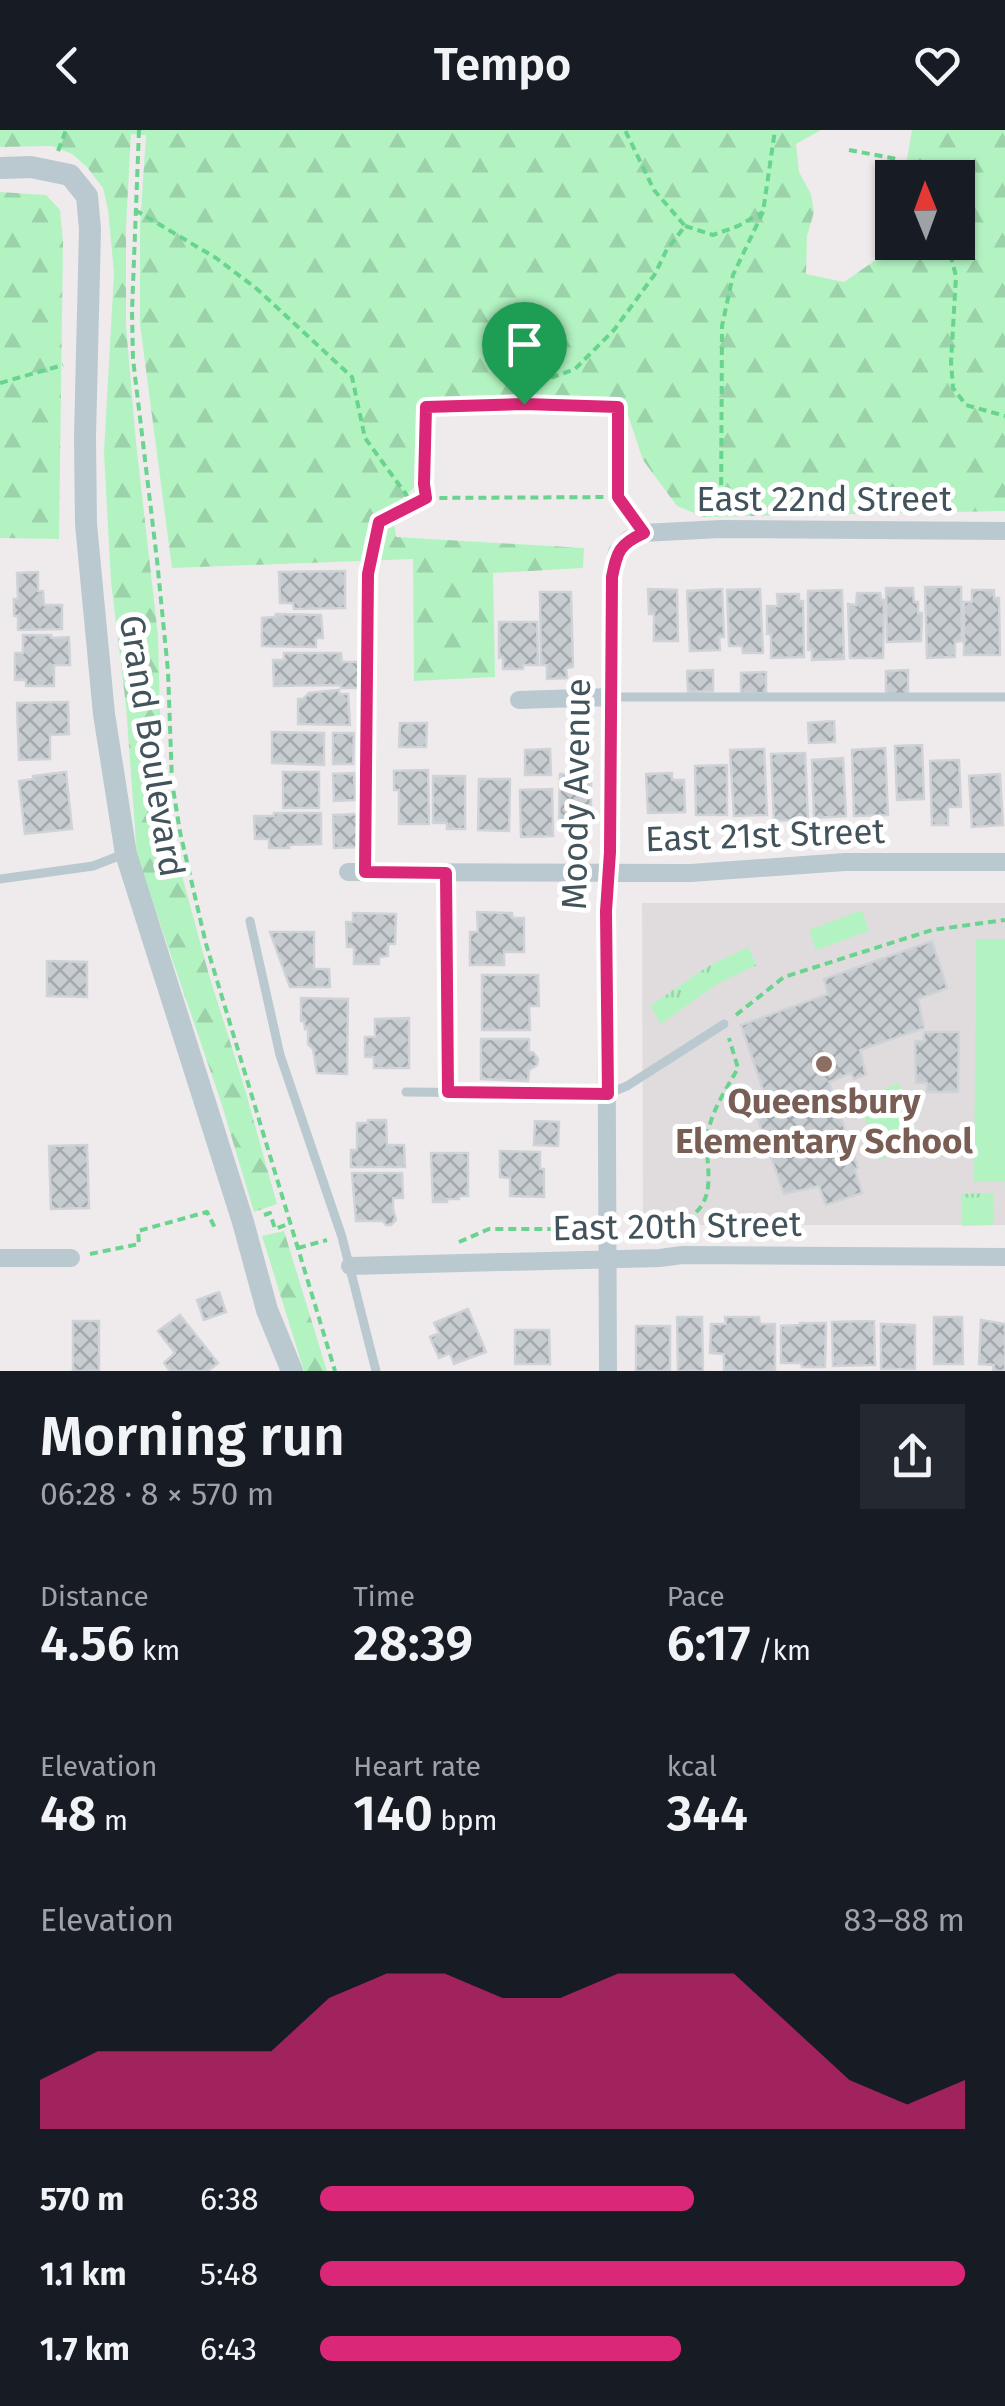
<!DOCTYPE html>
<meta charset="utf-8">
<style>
:root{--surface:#171b24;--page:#242831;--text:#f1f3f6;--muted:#9ea1a6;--accent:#db2777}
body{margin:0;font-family:"Fira Sans",sans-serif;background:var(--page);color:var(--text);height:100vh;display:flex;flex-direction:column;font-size:38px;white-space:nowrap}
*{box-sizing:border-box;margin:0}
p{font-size:32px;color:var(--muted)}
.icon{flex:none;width:55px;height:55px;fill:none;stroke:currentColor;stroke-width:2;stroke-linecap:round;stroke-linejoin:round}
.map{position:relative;height:1241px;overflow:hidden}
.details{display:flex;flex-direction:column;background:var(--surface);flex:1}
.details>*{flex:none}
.needle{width:65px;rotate:359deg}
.controls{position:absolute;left:875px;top:30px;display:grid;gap:20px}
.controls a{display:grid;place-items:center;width:100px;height:100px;border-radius:0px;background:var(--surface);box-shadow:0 2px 8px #0004;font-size:50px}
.pin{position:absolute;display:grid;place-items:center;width:85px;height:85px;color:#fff;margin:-102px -42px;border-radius:50% 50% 50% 0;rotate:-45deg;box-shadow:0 0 10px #0007}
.pin .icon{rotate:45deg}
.round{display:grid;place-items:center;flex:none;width:105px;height:105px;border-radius:0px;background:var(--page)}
.summary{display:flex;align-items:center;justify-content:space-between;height:170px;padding:0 40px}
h1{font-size:55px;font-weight:600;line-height:75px}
.figures{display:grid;grid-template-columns:repeat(3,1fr);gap:15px;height:170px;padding:10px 40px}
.figures div{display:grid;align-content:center}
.figures b{font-size:50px;font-weight:600}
.figures small{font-size:28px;font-weight:400}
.figures p{font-size:28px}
.chart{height:280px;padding:20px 40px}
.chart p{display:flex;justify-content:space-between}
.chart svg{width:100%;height:180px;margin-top:10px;fill:var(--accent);opacity:.7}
ul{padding:0 40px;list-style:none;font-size:32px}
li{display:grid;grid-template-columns:160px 120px 1fr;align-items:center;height:75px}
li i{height:25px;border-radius:12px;background:var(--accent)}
header{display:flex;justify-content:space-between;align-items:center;height:130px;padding:0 40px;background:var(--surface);font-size:45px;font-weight:600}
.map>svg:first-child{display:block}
.education{fill:#e0dcde}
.grass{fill:url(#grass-tufts)}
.forest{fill:url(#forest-firs)}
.garden{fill:#b3f3c2}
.building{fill:url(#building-cross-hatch);stroke:#cfd3d8;stroke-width:2.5}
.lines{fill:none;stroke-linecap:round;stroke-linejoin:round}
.path{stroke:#68d48e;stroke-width:4;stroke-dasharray:8 5;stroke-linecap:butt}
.service{stroke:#bac9d0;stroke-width:9}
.minor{stroke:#bac9d0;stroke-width:18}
.tertiary{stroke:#bac9d0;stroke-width:22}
.route-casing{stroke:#fff;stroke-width:20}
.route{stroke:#db2777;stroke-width:12}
.education-dot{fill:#8d6e63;stroke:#fff;stroke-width:4}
.labels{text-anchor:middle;stroke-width:10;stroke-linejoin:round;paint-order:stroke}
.street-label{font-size:35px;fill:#42535b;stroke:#fff}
.education-label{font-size:35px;font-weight:bold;fill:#785e54;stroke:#fff}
</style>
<header><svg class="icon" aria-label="back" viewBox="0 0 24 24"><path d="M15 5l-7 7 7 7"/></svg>Tempo<svg class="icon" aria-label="heart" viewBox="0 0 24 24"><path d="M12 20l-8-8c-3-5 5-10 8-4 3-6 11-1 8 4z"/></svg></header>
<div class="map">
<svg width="1005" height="1241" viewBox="0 0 1005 1241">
<defs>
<pattern id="grass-tufts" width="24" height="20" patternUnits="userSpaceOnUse" patternTransform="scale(2.5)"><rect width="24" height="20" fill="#b3f3c2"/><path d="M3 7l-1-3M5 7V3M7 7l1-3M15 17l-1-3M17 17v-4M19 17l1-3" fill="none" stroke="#9bd2a9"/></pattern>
<pattern id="forest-firs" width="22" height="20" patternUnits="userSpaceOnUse" patternTransform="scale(2.5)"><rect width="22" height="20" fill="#b3f3c2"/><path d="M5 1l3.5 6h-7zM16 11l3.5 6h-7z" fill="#9bd2a9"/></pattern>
<pattern id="building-cross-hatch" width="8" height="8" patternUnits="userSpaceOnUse" patternTransform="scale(2.5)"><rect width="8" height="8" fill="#c7ccd1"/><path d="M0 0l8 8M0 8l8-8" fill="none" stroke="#a3a8ad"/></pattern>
</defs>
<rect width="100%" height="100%" fill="#efebec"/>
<path class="education" d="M642,773H1005V1095H643Z"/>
<path class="grass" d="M862,780L869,801L816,820L809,800Z
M748,817L757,835L717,854L661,894L650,876L707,837Z
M993,1063L994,1095L962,1096L961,1064Z"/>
<path class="forest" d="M0,0H821L796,14L799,42L811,64L814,82L807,106L806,144L844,152L880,127V72L892,57V112H958V48L904,47L912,0H1005V381L704,387L677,376L643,330L624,273L421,272L416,356L392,378L396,407L584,418L583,438L493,443L495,547L414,551L413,429L172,438L140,194V96L146,5L131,4L126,97V196L136,312L158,506L161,622L171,705L209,845L244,956L277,1074L254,1082L221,972L137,726L126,576L111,452L104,323L114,143L108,79L103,58L87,37L72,24L52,16L0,17Z
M0,62L46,65L60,80L63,112L59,409L0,408Z
M284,1101L327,1241H304L262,1106Z"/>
<path class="garden" d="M976,809H1005V1052H974Z
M899,953L921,1016L879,1030L858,968Z"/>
<path class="building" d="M345,441V478L294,479L293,473H280L279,442Z
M38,442V461H43L44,475H62V499L18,500V486H14V469H18L17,443Z
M925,457H961L962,511L955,512V527L927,528Z
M886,458H913L914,472H918V483H922L921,511L887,512Z
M648,459L677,460L678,511H654V484H649Z
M722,459L724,507H719L720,520L690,521L687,461Z
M760,459L763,523H743L742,516H729L727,460Z
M842,460L844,529L812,530V520H808V461Z
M972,460H994V468H999L1000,525H964V472H972Z
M540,462H571L573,537L566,538L567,548L547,549V535H541Z
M857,463H880L881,470H884L883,528H850L848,474L856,475Z
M777,464H799V471H803L804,527L771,528V504H767V476H778Z
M276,484L321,485L323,508H316V517L262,516V488L275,487Z
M499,492H537L538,535H523V539H503V527L499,528Z
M23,505H51V508L69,507L70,535H54V556H26V550H15V523H23Z
M284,523H341L342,532H363L366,558H341V555L274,556L273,530H284Z
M713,540V561L688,562L687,541Z
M908,540V564L886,565V541Z
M766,542V563H741V543Z
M339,560V564H348L350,595L298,594V569H303L309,563Z
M68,572L69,604L50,605V629L19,630L17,573Z
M834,591L835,612L809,613L808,593Z
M400,593H427L426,617H399Z
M272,602L324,603V635L272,633Z
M333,603H354L353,634H333Z
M922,615L924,669L897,670L895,616Z
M885,618L888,685L854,686L852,620Z
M550,619L551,645H525V620Z
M764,619L767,685L734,686L730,620Z
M805,623L808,689L774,691L771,624Z
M843,628L846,686L814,688L812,630Z
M959,630L961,677H948V695H932L930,631Z
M727,635V685H696L695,636Z
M428,640L429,694H399V660H394V641Z
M66,642L72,699L25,704L19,651L34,649L33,646Z
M283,642H319V678H283Z
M354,643L355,670L334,671L333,644Z
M672,643V650H684L685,682L648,683L646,644Z
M560,644H591V696L559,695Z
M1000,644L1003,695L972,697L969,646Z
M433,646H465V699H447V693H433Z
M479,649H510L509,701L478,700Z
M552,659L553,706L521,707L520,660Z
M274,683H321V714L288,715L289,718H269V709H255L254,686H274Z
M358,684L359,717L334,718L333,685Z
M477,782L512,783V788H524V822H504V835H470V802H478Z
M353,783L396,784L395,814H388V826L379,827V834H354V817H347L346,792H353Z
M270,802H314V839H329L330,857H290Z
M932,811L947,858L918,869L924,898L860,920L866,945L854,949L851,943L829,952L858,1038L855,1040L862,1063L826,1075L819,1056L784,1064L752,973L765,966L741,895L828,864L824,849Z
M47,831L87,832V867L47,866Z
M482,845H538L539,876H529L530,900H482Z
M301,868L348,869L347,944L317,943L313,919L308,914V898L305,899L304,891H301Z
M409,888V938H374V927H365V907H375V889Z
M924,902H959L958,962H927V953H916L915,911H924Z
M481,909H529V921L533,922L538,929L537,935L529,940L528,951L481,949Z
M368,990H386L387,1015H404L405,1037H351V1020H357V993H368Z
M535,991L559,992L558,1016L534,1015Z
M87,1015L89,1078L51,1079L49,1016Z
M500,1021L540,1022V1039H544V1067L510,1066V1048L500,1047Z
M431,1023H468V1066H459V1069H447V1072H433Z
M352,1043H402L403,1068H393V1079L396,1090L391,1095H386L383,1091H356Z
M219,1162L226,1182L204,1190L197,1170Z
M468,1179L486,1222L454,1234L450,1223L439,1228L430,1207L439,1203L434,1193Z
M180,1185L218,1233L208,1241H170L164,1233L175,1223L158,1201Z
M677,1187H702L703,1241H678Z
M725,1187H759L760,1194H775V1241H724V1224L710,1223L711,1194H726Z
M934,1187H962L963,1234H934Z
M981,1190L1005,1194V1241H993L994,1235L979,1234Z
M73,1191H99V1241H73Z
M874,1191L875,1235L833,1236L832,1192Z
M800,1193H826L825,1237H802L801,1233H781V1196L800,1195Z
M881,1194L915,1195V1239H881Z
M636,1196H670V1241H636Z
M515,1200H549L550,1234H515Z"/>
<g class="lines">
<path class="path" d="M139,0L132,181L133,229L157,430L168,541L172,652L180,702L206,814L335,1241
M849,20L897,29L914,48
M58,21L66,0
M135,80L216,128L257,159L352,247L365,308L413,374
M685,96L713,105L738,96L763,82
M947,112L956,146L951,232L953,258L966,275L1005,286
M0,253L63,235
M524,272V266L542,251L575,239L614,200L655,144L666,121L685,96L654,60L625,0
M426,368L424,354L427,277L524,274L617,277V367
M721,381L722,196L733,145L763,82L775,0
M371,429L379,392L426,368L617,367L631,386
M736,885L784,847L932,800L1005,790
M264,1085L270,1083L275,1099L291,1093
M637,1107C654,1092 679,1098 694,1084C719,1063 703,1029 708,1002C713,978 727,958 738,938L729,908
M459,1112L489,1099H587
M298,1118L327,1110
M90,1124L139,1114L138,1101L207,1082L216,1100"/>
<path class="service" d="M610,567H1005
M365,741L368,444
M446,743L447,962
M0,749L93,736L124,724
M250,791L280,925L342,1107L376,1241
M406,962L607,964L627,956L724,894"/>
<path class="minor" d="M519,570L610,567
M348,742L691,743L845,732H1005
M0,1128H71
M350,1136L660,1128L682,1125L1005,1127
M608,1241L606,781L610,722L612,447L617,422L629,409L643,403L721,399L1005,401"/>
<path class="tertiary" d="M0,38L31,37L70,45L87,66L90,99L85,307L86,394L104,584L126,724L243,1092L267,1180L292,1241"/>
</g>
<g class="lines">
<defs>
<path id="route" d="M524,274L618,277V367L644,403C619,414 617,422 612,447L610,722L606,781L608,964L448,962L446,743L365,742L368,444L379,392L426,368L424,354L426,277Z"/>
</defs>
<use href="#route" class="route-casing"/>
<use href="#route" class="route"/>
</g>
<circle class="education-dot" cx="824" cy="934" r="10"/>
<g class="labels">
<g class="street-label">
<text x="824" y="381">East 22nd Street</text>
<text transform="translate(152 616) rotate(81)" y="12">Grand Boulevard</text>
<text transform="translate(576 664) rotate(-89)" y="12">Moody Avenue</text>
<text transform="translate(765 705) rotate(-2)" y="12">East 21st Street</text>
<text transform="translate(677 1096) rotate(-1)" y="12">East 20th Street</text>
</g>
<g class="education-label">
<text x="824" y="983">Queensbury<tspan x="824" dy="40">Elementary School</tspan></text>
</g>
</g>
</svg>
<div class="controls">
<a><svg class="needle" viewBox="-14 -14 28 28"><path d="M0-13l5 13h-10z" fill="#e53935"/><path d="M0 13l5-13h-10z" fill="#9ea1a6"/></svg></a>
</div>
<div class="pin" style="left:524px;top:274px;background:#1e9e55"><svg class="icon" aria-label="arrive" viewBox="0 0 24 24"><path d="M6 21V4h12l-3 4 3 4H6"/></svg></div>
</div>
<section class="details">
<div class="summary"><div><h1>Morning run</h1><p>06:28 · 8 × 570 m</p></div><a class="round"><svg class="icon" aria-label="share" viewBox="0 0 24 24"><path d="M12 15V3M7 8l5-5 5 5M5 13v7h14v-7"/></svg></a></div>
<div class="figures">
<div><p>Distance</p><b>4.56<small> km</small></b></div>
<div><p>Time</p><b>28:39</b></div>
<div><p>Pace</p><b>6:17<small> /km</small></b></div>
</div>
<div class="figures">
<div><p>Elevation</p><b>48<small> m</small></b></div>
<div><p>Heart rate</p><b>140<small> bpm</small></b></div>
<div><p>kcal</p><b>344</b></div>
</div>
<div class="chart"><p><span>Elevation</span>83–88 m</p>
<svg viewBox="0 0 160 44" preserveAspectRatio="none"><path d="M0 44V32L10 25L20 25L30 25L40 25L50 12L60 6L70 6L80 12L90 12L100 6L110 6L120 6L130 19L140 32L150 38L160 32V44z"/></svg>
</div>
<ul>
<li><b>570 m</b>6:38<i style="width:58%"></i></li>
<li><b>1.1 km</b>5:48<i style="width:100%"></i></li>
<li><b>1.7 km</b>6:43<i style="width:56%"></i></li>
</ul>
</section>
